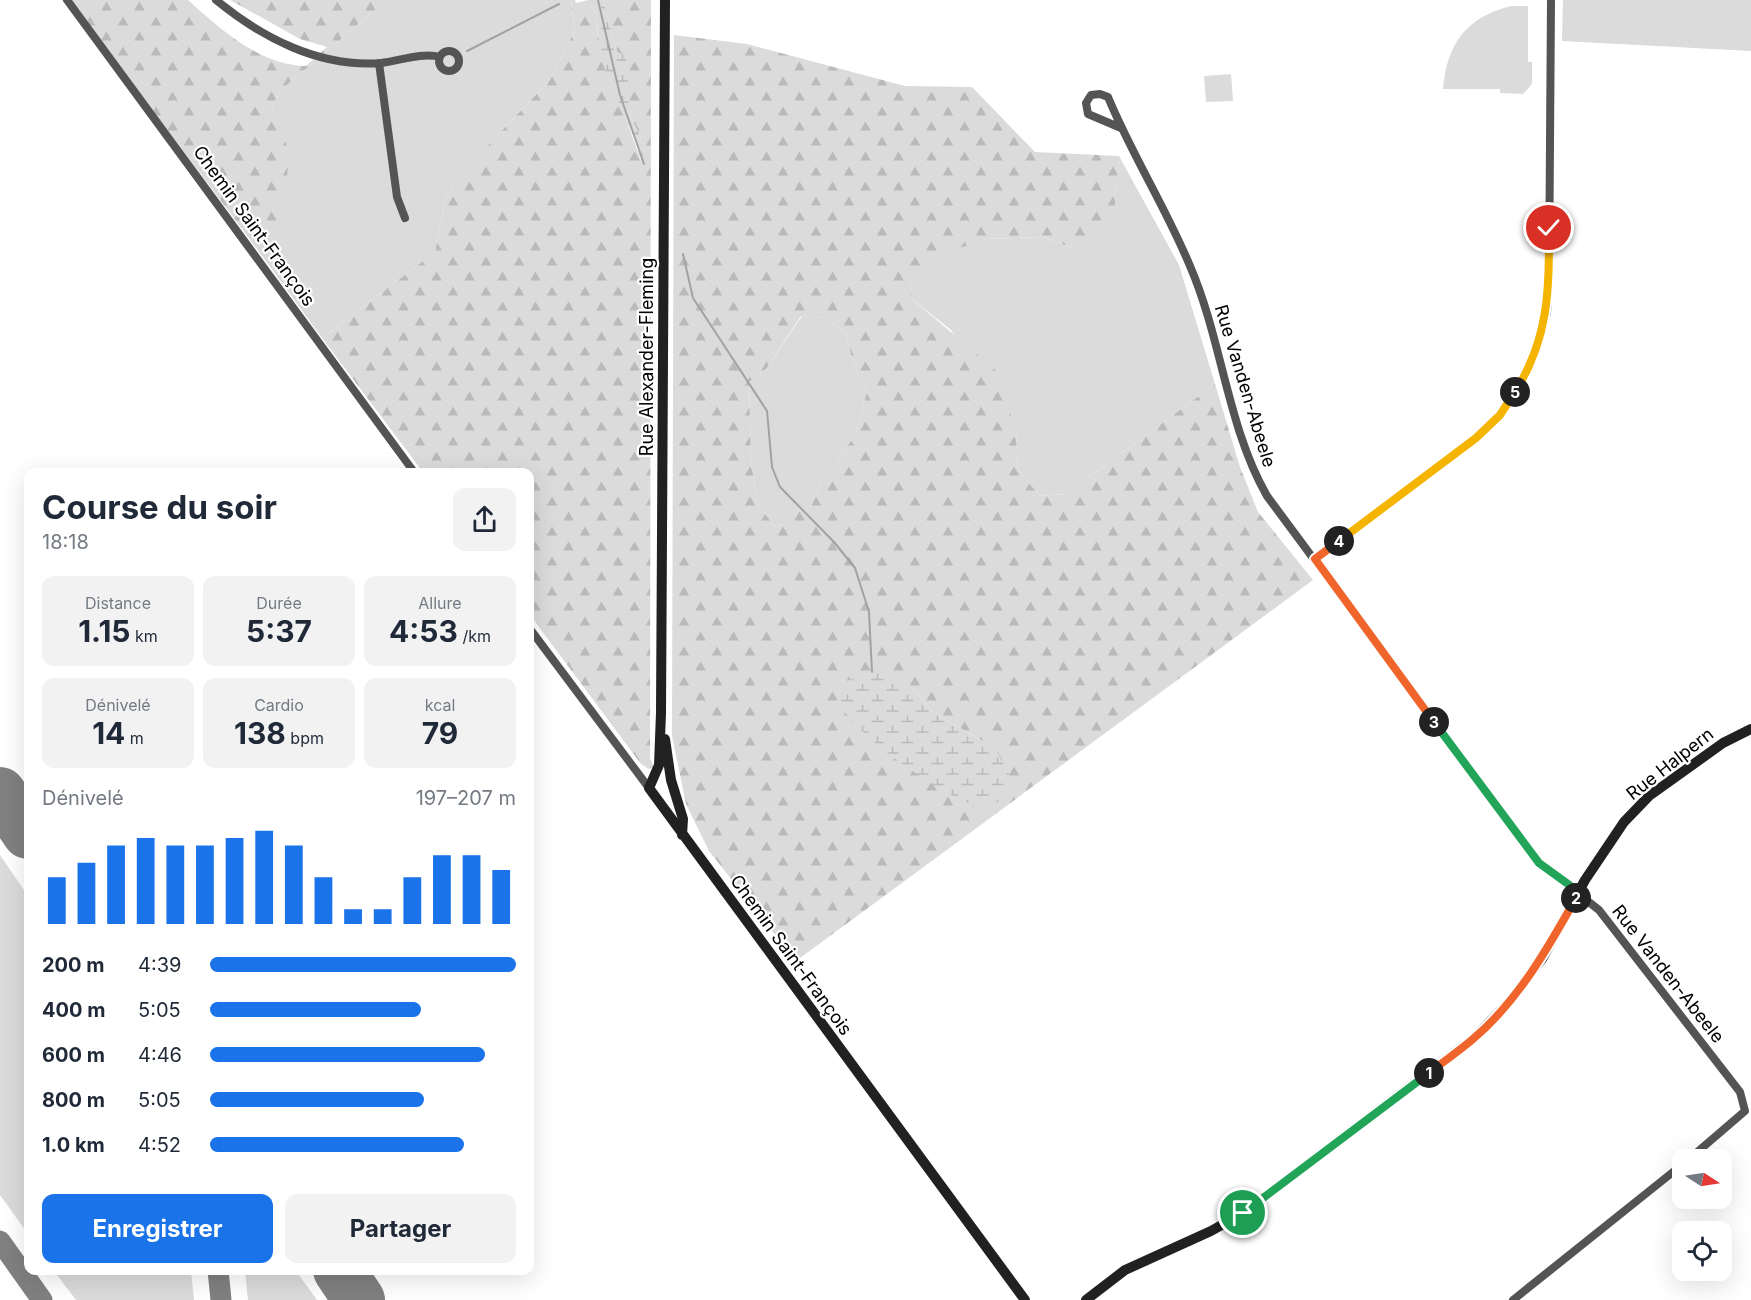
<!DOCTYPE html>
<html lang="fr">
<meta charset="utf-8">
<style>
:root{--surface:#fff;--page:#f2f2f3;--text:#1f2937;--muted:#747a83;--accent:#1a73e8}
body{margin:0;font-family:Inter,sans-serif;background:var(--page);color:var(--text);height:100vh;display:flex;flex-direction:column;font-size:22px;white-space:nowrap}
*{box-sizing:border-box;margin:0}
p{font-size:20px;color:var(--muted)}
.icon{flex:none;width:33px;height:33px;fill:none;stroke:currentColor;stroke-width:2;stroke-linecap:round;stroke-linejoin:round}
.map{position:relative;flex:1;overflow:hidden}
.details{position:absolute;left:24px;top:468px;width:510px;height:807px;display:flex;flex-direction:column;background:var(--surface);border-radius:12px;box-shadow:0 6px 24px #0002}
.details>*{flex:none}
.needle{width:39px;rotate:102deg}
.buttons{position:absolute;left:1672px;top:1149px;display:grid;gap:12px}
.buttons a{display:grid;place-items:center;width:60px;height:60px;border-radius:12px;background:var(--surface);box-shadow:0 6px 24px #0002;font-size:30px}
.pin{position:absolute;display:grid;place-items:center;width:51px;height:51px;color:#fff;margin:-26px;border:3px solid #fff;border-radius:50%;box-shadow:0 2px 6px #0007}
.km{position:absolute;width:30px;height:30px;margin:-15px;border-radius:50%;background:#222;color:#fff;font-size:16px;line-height:30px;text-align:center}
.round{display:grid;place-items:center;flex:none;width:63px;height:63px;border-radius:12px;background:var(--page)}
.summary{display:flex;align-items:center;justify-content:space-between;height:102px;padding:0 18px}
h1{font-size:33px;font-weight:700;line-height:45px}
.metrics{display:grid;grid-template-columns:repeat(3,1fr);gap:9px;height:102px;padding:6px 18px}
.metrics div{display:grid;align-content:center;border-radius:12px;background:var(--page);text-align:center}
.metrics b{font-size:30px;font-weight:700}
.metrics small{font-size:16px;font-weight:400}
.metrics p{font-size:16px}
.chart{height:168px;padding:12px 18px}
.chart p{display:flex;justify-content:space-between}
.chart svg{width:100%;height:108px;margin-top:6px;stroke:var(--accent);stroke-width:6}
.action{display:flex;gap:12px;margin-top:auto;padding:12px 18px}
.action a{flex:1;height:69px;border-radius:12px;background:var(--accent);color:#fff;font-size:24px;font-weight:700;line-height:69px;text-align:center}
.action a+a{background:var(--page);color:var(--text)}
ul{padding:0 18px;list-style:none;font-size:20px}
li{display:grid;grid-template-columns:96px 72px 1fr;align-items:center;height:45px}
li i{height:15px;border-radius:8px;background:var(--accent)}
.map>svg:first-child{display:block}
.green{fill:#dbdbdb}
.forest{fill:url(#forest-firs);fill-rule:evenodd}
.wetland{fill:url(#wetland-marsh)}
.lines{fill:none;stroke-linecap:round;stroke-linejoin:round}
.stream{stroke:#a2a2a2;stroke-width:2}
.taxiway{stroke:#808080;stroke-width:21}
.runway{stroke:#808080;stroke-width:52}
.street{stroke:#545454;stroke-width:8}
.secondary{stroke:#212121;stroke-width:10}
.split-1-casing{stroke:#fff;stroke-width:12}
.split-2-casing{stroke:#fff;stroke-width:12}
.split-3-casing{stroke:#fff;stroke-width:12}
.split-4-casing{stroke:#fff;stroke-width:12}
.split-5-casing{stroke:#fff;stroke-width:12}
.split-6-casing{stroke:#fff;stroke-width:12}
.split-1{stroke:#22a559;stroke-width:8}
.split-2{stroke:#f0652b;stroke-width:8}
.split-3{stroke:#22a559;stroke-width:8}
.split-4{stroke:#f0652b;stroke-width:8}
.split-5{stroke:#f5b400;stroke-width:8}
.split-6{stroke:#f5b400;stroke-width:8}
.labels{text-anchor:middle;stroke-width:4.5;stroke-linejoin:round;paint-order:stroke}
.street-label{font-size:18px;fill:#000;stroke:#fff}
</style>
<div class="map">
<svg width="1751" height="1300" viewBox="0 0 1751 1300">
<defs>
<pattern id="forest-firs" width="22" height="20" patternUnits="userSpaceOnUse" patternTransform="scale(1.5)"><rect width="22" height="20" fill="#dbdbdb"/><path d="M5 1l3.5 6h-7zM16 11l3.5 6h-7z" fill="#bababa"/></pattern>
<pattern id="wetland-marsh" width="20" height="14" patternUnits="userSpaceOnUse" patternTransform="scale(1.5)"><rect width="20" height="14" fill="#dbdbdb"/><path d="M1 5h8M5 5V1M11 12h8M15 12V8" fill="none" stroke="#bababa"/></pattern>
</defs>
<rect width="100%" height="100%" fill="#fff"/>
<path class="green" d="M387,0H571L575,29L563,55L548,82L454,181L445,202L435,252L322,338L257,249L272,230L279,127L272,107L281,90Z
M1563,0H1751V51L1562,41Z
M1511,6H1528V62H1532V84L1523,94L1500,93V89H1443C1447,44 1466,17 1511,6Z
M1231,74L1233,101L1206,102L1204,76Z
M1119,156L1179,265L1215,384L1066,494L1040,496L1018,470L1016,434L951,330L912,299L910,284L928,258L986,239L1043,237L1075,249L1115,207Z
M802,316L823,318L845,331L854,366L867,391L856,433L834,467L821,478L812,505L789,516L784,524L775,527L757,503L751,460L749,382L767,368Z
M0,855L28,896V1234L0,1195Z
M54,1271H191L194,1300H76Z
M245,1271H296L317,1300H248Z"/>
<path class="forest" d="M70,0H188C221,30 260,65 306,66L327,47L300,39L230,0H387L281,90L272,107L289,152L286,191L272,230L257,249Z
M571,0H575L576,3L588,0L598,17L597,40L642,163V139L630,116L628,105L626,56L617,52L603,0H651L650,758L654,767L649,769L641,764L530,615V472H423L322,338L435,252L445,202L454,181L548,82L563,55L575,29Z
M674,35L747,44L905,86L972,87L1035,152L1119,156L1115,207L1106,238L1075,249L1043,237L986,239L928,259L910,284L912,299L999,373L1016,434L1018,470L1040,496L1066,494L1215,384L1240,467L1258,512L1313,580L796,961L709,851L686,804L672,736ZM801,316L823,318L845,331L854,366L867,391L856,433L834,467L821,478L812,505L789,516L784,524L775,527L757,503L751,460L749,382L767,368ZM872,672L916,691L932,712L995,748L913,771C885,749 848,727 838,691L842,683Z"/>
<path class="wetland" d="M588,0H603L617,52L626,56L630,116L646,147V162L642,164L637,145L604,67L597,40L598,17Z
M872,672H881L916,691L932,712L995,748L1010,776L1011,788L1003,800L983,809C946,798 864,742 843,709C840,704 839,697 838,691L841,683Z"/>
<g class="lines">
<path class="stream" d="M598,0L620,95L644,164
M467,51L559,4
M683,254L693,298L767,411L772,467L780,487L834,542L855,568L869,612L872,672"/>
<path class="taxiway" d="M0,1241L42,1300
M218,1270L221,1300"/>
<path class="runway" d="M0,793L28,833
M339,1270L359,1300"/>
<path class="street" d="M67,0L414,472
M216,0C261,37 319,68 381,63C399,61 422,52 440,57
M439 61a10 10 0 1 1 20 0a10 10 0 1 1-20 0Z
M379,63L397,197L405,218
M1121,128L1088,114L1086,103L1091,95L1100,94L1108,97C1132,155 1166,208 1190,266C1222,340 1227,426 1267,496L1539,863L1599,910L1740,1092L1745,1111L1688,1160
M1315,559L1476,438L1500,415L1530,368L1547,313L1549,285L1551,0
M530,629L649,788
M1513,1300L1683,1164"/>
<path class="secondary" d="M665,0L661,713L659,765L649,788L1025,1300
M665,739L671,780L683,819L682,835
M1086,1300L1125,1270L1211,1231L1243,1213L1474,1038L1508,1003L1542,959L1585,880L1624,822L1649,796L1723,743L1751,729"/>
</g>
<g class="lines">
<defs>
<path id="split-1" d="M1243,1213L1429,1073"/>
<path id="split-2" d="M1429,1073C1443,1062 1459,1051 1473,1039C1518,1001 1548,948 1576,898"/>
<path id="split-3" d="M1434,722L1539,863L1579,892L1576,898"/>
<path id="split-4" d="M1339,541L1315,559L1434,722"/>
<path id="split-5" d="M1339,541L1476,438L1500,415L1515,392"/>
<path id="split-6" d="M1515,392C1549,338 1549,291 1549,228"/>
</defs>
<use href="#split-1" class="split-1-casing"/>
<use href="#split-2" class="split-2-casing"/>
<use href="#split-3" class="split-3-casing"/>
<use href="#split-4" class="split-4-casing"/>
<use href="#split-5" class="split-5-casing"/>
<use href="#split-6" class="split-6-casing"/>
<use href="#split-1" class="split-1"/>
<use href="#split-2" class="split-2"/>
<use href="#split-3" class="split-3"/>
<use href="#split-4" class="split-4"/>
<use href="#split-5" class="split-5"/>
<use href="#split-6" class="split-6"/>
</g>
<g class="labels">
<g class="street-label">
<text transform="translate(254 226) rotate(54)" y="6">Chemin Saint-François</text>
<text transform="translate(647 357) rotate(-90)" y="6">Rue Alexander-Fleming</text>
<text transform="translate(1245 386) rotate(73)" y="6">Rue Vanden-Abeele</text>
<text transform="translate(1670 764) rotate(-38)" y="6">Rue Halpern</text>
<text transform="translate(791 955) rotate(54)" y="6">Chemin Saint-François</text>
<text transform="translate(1668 974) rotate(52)" y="6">Rue Vanden-Abeele</text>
</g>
</g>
</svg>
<div class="buttons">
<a><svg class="needle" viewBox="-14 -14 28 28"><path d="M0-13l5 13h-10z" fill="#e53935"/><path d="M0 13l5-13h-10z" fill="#747a83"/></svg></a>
<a><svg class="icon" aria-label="locate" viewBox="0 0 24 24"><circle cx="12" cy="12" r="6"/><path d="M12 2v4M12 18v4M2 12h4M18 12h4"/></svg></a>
</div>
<div class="pin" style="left:1243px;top:1213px;background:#1e9e55"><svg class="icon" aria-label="arrive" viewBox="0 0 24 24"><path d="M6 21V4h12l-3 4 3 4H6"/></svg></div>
<div class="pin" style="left:1549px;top:228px;background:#d93025"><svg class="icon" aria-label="check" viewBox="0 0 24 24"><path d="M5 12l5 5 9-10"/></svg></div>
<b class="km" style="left:1429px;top:1073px">1</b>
<b class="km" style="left:1576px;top:898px">2</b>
<b class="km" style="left:1434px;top:722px">3</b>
<b class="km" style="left:1339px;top:541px">4</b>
<b class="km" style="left:1515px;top:392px">5</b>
<section class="details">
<div class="summary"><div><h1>Course du soir</h1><p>18:18</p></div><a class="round"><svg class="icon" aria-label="share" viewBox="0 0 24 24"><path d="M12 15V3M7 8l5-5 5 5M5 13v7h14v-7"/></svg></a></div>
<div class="metrics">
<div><p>Distance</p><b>1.15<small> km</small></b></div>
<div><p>Durée</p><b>5:37</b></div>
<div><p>Allure</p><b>4:53<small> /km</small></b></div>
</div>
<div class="metrics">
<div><p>Dénivelé</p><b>14<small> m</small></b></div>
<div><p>Cardio</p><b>138<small> bpm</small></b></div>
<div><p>kcal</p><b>79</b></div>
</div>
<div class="chart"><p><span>Dénivelé</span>197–207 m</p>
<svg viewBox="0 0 160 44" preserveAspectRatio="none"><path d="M5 44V25M15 44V19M25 44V12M35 44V9M45 44V12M55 44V12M65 44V9M75 44V6M85 44V12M95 44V25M105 44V38M115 44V38M125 44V25M135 44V16M145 44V16M155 44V22"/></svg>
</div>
<ul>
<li><b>200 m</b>4:39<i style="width:100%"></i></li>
<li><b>400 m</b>5:05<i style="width:69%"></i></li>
<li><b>600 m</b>4:46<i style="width:90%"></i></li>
<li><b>800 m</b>5:05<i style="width:70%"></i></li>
<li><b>1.0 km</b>4:52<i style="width:83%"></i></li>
</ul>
<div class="action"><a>Enregistrer</a><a>Partager</a></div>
</section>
</div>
